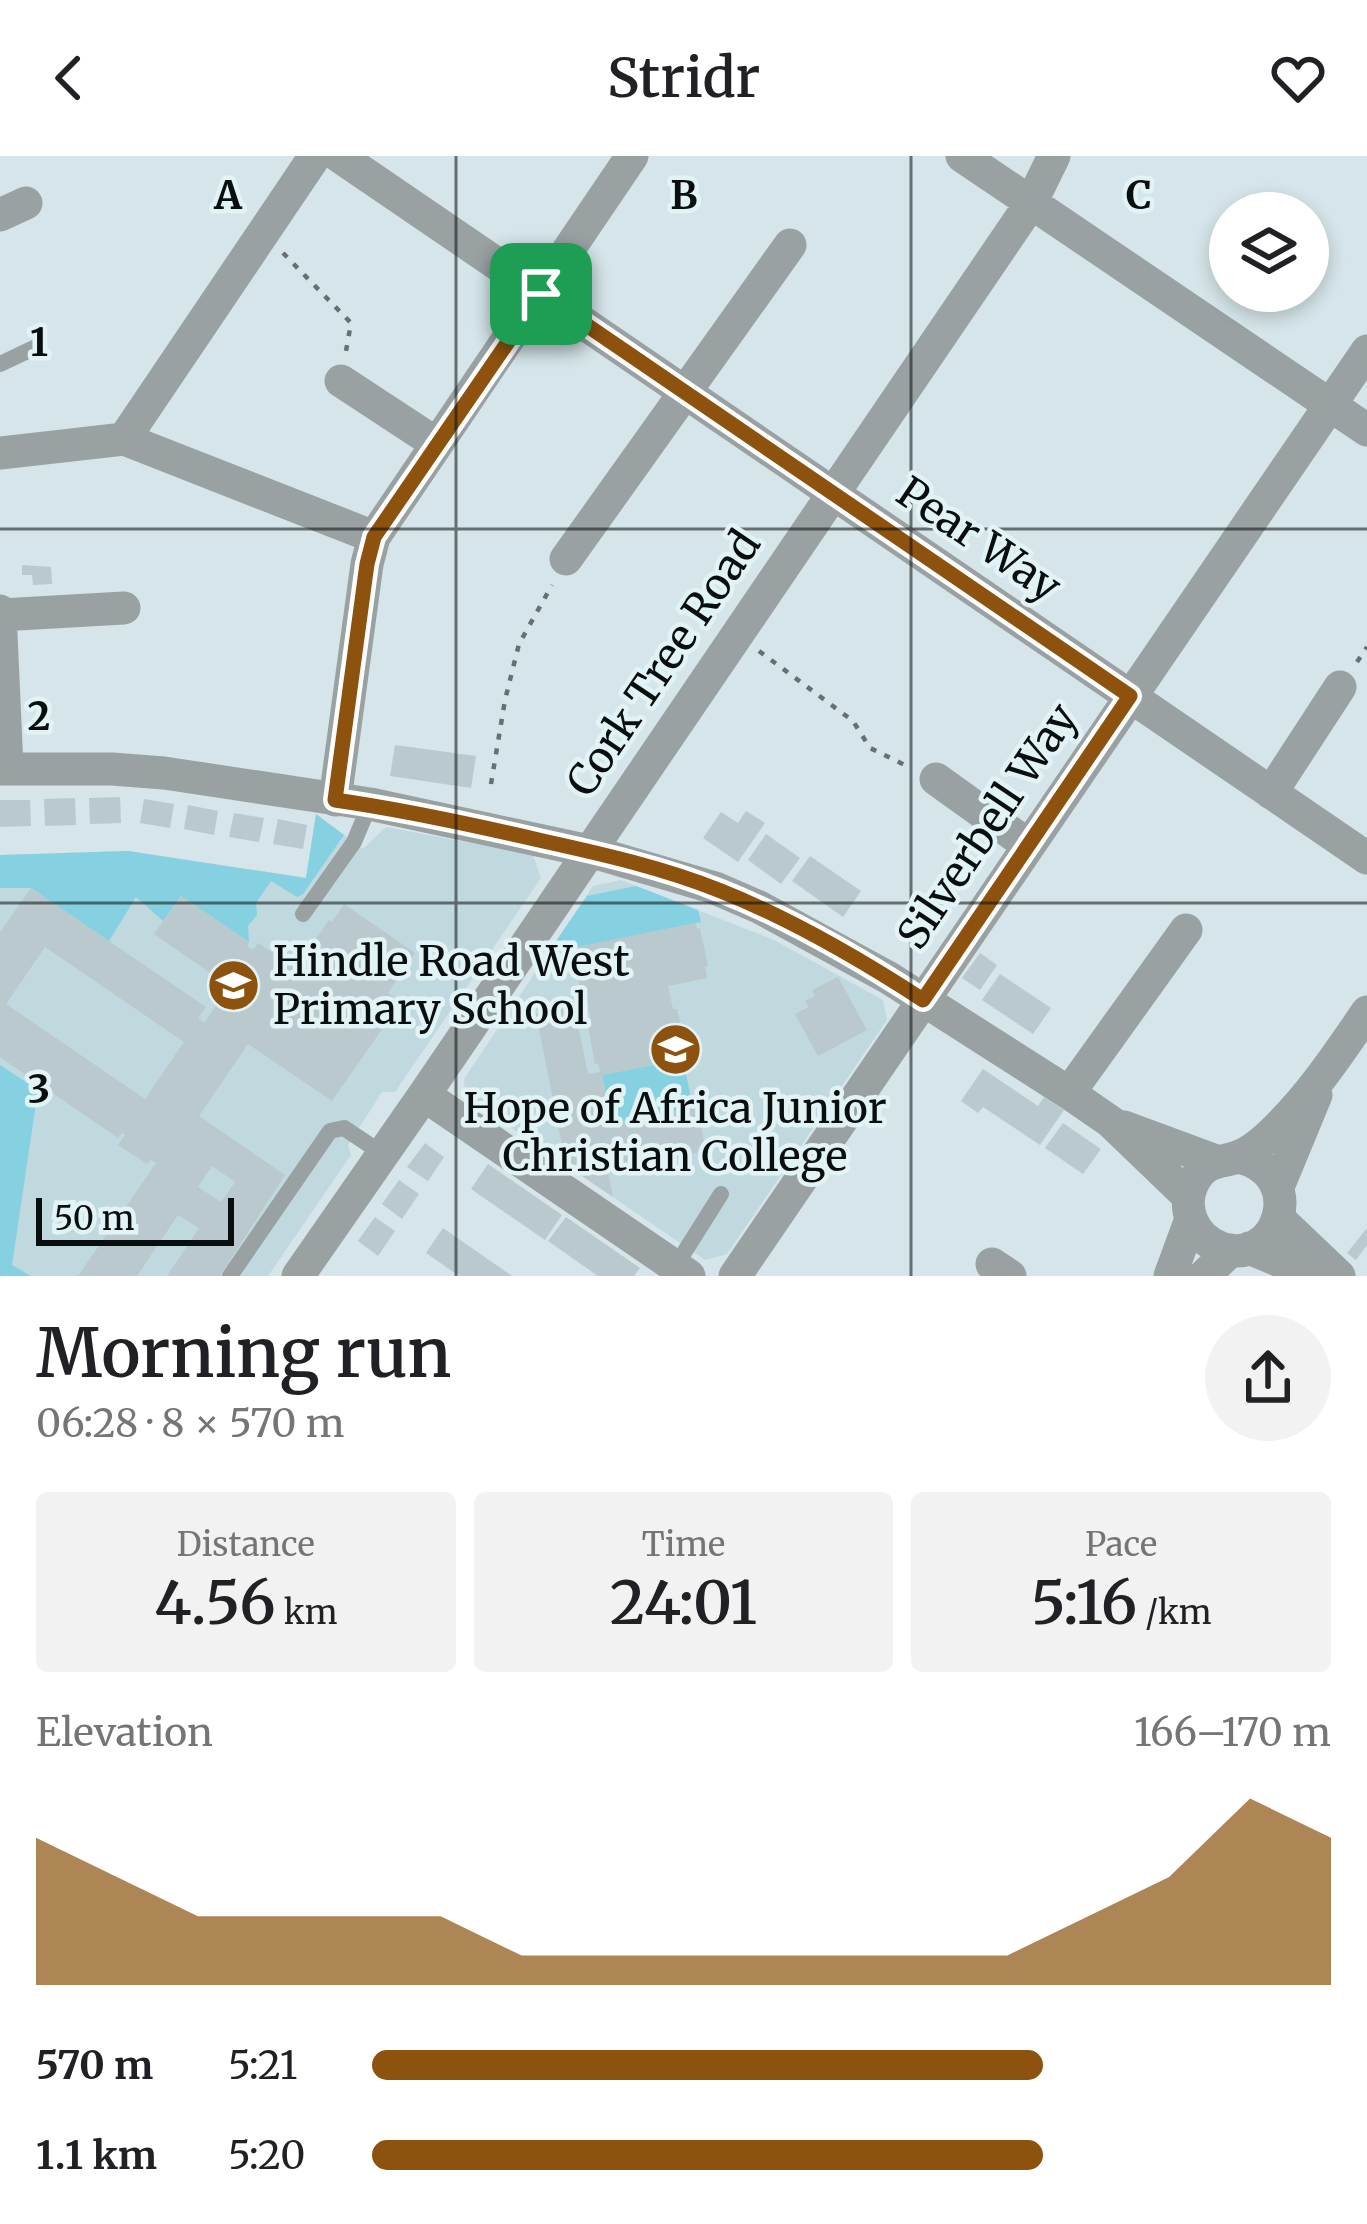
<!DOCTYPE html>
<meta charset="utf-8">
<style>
:root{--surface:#fff;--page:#f2f2f2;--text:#202124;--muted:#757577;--accent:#8d520e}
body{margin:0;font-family:Merriweather,serif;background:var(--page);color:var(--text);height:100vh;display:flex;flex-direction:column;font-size:45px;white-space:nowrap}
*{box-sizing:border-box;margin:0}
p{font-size:39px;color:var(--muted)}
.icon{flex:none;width:66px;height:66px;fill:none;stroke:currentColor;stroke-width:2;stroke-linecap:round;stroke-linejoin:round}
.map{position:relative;height:1120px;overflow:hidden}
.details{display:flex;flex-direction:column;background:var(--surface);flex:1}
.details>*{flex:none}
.controls{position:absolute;left:1209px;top:36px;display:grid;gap:24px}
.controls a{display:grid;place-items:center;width:120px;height:120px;border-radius:50%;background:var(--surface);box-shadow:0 6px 18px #0003;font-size:60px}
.scale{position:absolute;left:36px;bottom:30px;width:198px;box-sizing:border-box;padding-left:12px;border:6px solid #090e0f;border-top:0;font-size:33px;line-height:42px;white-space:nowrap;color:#090e0f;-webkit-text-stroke:9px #e2f3f6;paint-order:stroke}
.pin{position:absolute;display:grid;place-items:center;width:102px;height:102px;color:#fff;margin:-51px;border-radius:24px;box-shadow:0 6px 18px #0006}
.round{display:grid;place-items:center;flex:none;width:126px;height:126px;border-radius:63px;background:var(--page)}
.summary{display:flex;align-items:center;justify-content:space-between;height:204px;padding:0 36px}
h1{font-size:66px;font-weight:600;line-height:90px}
.stats{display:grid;grid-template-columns:repeat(3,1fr);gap:18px;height:204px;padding:12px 36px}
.stats div{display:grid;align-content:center;border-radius:12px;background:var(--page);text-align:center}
.stats b{font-size:60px;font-weight:600}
.stats small{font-size:33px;font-weight:400}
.stats p{font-size:33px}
.chart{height:336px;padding:24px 36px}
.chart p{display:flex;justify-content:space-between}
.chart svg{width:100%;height:216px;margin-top:12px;fill:var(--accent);opacity:.7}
ul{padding:0 36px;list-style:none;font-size:39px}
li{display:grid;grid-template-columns:192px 144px 1fr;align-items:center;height:90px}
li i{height:30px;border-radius:15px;background:var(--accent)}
header{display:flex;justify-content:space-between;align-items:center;height:156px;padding:0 36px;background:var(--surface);font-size:54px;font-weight:600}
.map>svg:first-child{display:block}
.built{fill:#c0d9df}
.green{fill:#85d1e1}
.building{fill:#b9c9cd;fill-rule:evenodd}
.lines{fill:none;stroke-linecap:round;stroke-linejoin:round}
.path{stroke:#667072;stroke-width:4.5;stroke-dasharray:6 9;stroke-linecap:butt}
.lane{stroke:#9aa1a3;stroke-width:16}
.street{stroke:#9aa1a3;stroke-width:33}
.route-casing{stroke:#fff;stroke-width:24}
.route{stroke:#8d520e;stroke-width:15}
.grid{fill:none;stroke:#090e0f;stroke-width:3;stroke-opacity:0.55}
.labels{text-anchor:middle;stroke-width:9;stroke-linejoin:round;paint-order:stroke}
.street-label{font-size:42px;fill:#090e0f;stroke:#e2f3f6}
.poi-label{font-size:42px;fill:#090e0f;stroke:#e2f3f6;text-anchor:start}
.grid-label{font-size:39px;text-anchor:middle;font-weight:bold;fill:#090e0f;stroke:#e2f3f6;stroke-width:9;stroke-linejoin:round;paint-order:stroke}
</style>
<header><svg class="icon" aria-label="back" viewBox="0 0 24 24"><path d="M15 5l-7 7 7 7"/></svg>Stridr<svg class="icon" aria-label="heart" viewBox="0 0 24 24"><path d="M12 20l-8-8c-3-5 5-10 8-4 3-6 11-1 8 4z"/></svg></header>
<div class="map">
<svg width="1367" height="1120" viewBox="0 0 1367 1120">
<rect width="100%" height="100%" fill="#d5e5e9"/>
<path class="built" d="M316,658L363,693L386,671L533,699L541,722L395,936H382L348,989L351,999L268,1120H0V699L128,695L306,722Z
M621,724L774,784L883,844L887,864L727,1098L705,1104L465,940L464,923L593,730Z"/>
<path class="green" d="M316,658L344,679L303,738L297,741L271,725L256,747L257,759L248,770L249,786L181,740L163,765L136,741L109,785L31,732H0V699L128,695L306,722Z
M636,730L698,754L701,766L559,795L556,785L587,740Z
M683,903L693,952L612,968L602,919Z
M0,909L38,934L12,1109L31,1120H0Z"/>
<path class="building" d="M22,409L51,411L52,428L33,429L32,419H22Z
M395,589L476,600L471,632L390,620Z
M120,641L121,667L90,668L89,642Z
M75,642L76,669L45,670L44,643Z
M144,643L174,648L170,672L140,667Z
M0,644H30L31,670L0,671Z
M188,649L218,655L214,679L184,673Z
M746,655L765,667L738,706L703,682L721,656L738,667Z
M234,657L264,662L259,686L229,681Z
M278,663L307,669L303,693L273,688Z
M766,678L800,702L781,728L748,704Z
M810,700L861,735L843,761L792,725Z
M31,732L206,851L198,862L204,867L229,830L154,778L181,740L249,786L247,790L253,794L258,787L296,812L329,764L332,766L344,748L415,797L388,837L401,846L332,945L248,888L199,960L285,1019L220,1120H167L199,1072L178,1059L137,1120H78L156,1007L151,1004L147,1008L118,989L125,979L122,977L118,982L0,901V776ZM45,791L184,886L145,943L6,848ZM212,1010L235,1026L221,1046L198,1031Z
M696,767L697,773L700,772L708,810L705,811L707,822L668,830L673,853H677L685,889L680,890L683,903L602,919L612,968L697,951L706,995L617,1013L612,991L603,993L613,1041L566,1009L536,858L574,850L588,918L600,916L598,907L595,908L588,871L592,870L585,835L581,836L573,798L578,797L577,791Z
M980,797L997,809L980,834L962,822Z
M1000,818L1051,852L1033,878L982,844Z
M838,821L867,874L818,900L795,858L809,851L805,845L815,840L812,834Z
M983,913L1038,950L1044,941L1064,954L1040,989L983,951L978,957L961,945Z
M1063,967L1101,993L1083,1018L1045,992Z
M425,987L444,1001L428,1025L407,1011Z
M488,1008L562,1059L545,1084L471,1033Z
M399,1024L419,1038L402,1063L382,1048Z
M375,1061L395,1075L378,1100L358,1085Z
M566,1061L640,1112L634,1120H598L548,1085Z
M443,1072L512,1120H459L426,1097Z
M1367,1072V1089L1356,1104L1347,1097Z"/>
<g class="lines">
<path class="path" d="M283,97L351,167L346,195
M759,495L853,565L870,592L909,611
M1357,506L1367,491
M491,628L505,544L519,488L552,429"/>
<path class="lane" d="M0,208L36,191
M303,758L354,686L370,648
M675,1111L721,1038
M230,1120L330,975L344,972L383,998"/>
<path class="street" d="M339,0L1367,702
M962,0L1367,274
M0,59L26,47
M341,225L437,288
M124,283L315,0
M0,297L124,283L374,381
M566,403L790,89
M0,455L7,612
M0,459L124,452
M0,613H112L164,617L370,648L589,695L715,732L759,751L889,822L1069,937L1111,966L1188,1040
M936,623L1028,689
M1271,637L1340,531
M335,644L367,408L374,381L632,0
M1069,937L1186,774
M424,939L689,1120
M1124,971L1216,1005
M1238,1001C1310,1017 1279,1112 1221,1092C1193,1082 1180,1051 1194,1025C1207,1002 1221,1008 1240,1000C1250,996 1263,986 1270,979C1308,943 1338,899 1367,856
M1278,1031L1316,939
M1279,1063L1339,1120
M1249,1092L1316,1120
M992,1108L1010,1120
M298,1120L424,939L1031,47L1054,0
M735,1120L1367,195
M1170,1120L1191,1063
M1204,1120L1231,1094"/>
</g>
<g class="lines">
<defs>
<path id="route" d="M541,138L1130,540L923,844C860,803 791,763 721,735C664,712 602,698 543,685C474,669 405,654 335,644L367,408L374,381Z"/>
</defs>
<use href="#route" class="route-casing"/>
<use href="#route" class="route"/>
</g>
<path class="grid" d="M456,0V1120M911,0V1120M0,373H1367M0,747H1367"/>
<defs>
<symbol id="school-disc" viewBox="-11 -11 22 22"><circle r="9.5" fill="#8d520e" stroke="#e2f3f6"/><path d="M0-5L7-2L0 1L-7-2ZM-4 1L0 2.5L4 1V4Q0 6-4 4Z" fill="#fff"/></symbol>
</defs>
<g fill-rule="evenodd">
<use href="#school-disc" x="204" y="800" width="59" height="59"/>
<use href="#school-disc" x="646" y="864" width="59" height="59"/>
</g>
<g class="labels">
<g class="street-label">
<text transform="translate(979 383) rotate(34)" y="15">Pear Way</text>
<text transform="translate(663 507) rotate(-56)" y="15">Cork Tree Road</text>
<text transform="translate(987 670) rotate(-56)" y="15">Silverbell Way</text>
</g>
<g class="poi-label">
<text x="273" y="820">Hindle Road West<tspan x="273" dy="48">Primary School</tspan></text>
<text x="675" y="967" text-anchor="middle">Hope of Africa Junior<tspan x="675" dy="48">Christian College</tspan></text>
</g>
</g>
<g class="grid-label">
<text x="228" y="53">A</text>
<text x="684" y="53">B</text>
<text x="1139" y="53">C</text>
<text x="39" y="200">1</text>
<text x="39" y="574">2</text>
<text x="39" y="947">3</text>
</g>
</svg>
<div class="controls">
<a><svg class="icon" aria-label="layers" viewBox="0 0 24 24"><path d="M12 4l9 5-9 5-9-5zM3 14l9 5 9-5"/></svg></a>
</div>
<div class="scale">50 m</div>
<div class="pin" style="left:541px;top:138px;background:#1e9e55"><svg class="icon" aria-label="arrive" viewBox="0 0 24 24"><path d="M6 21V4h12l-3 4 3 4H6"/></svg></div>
</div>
<section class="details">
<div class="summary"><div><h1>Morning run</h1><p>06:28 · 8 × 570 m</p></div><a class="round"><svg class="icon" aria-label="share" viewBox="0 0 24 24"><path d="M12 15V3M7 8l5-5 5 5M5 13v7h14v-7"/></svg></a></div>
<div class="stats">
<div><p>Distance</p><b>4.56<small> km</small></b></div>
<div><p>Time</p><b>24:01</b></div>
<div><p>Pace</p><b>5:16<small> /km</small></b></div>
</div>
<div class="chart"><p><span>Elevation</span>166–170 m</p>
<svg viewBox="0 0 160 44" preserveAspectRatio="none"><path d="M0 44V14L10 22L20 30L30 30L40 30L50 30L60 38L70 38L80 38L90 38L100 38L110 38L120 38L130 30L140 22L150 6L160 14V44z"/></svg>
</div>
<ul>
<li><b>570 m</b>5:21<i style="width:70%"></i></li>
<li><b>1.1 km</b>5:20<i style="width:70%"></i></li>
</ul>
</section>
